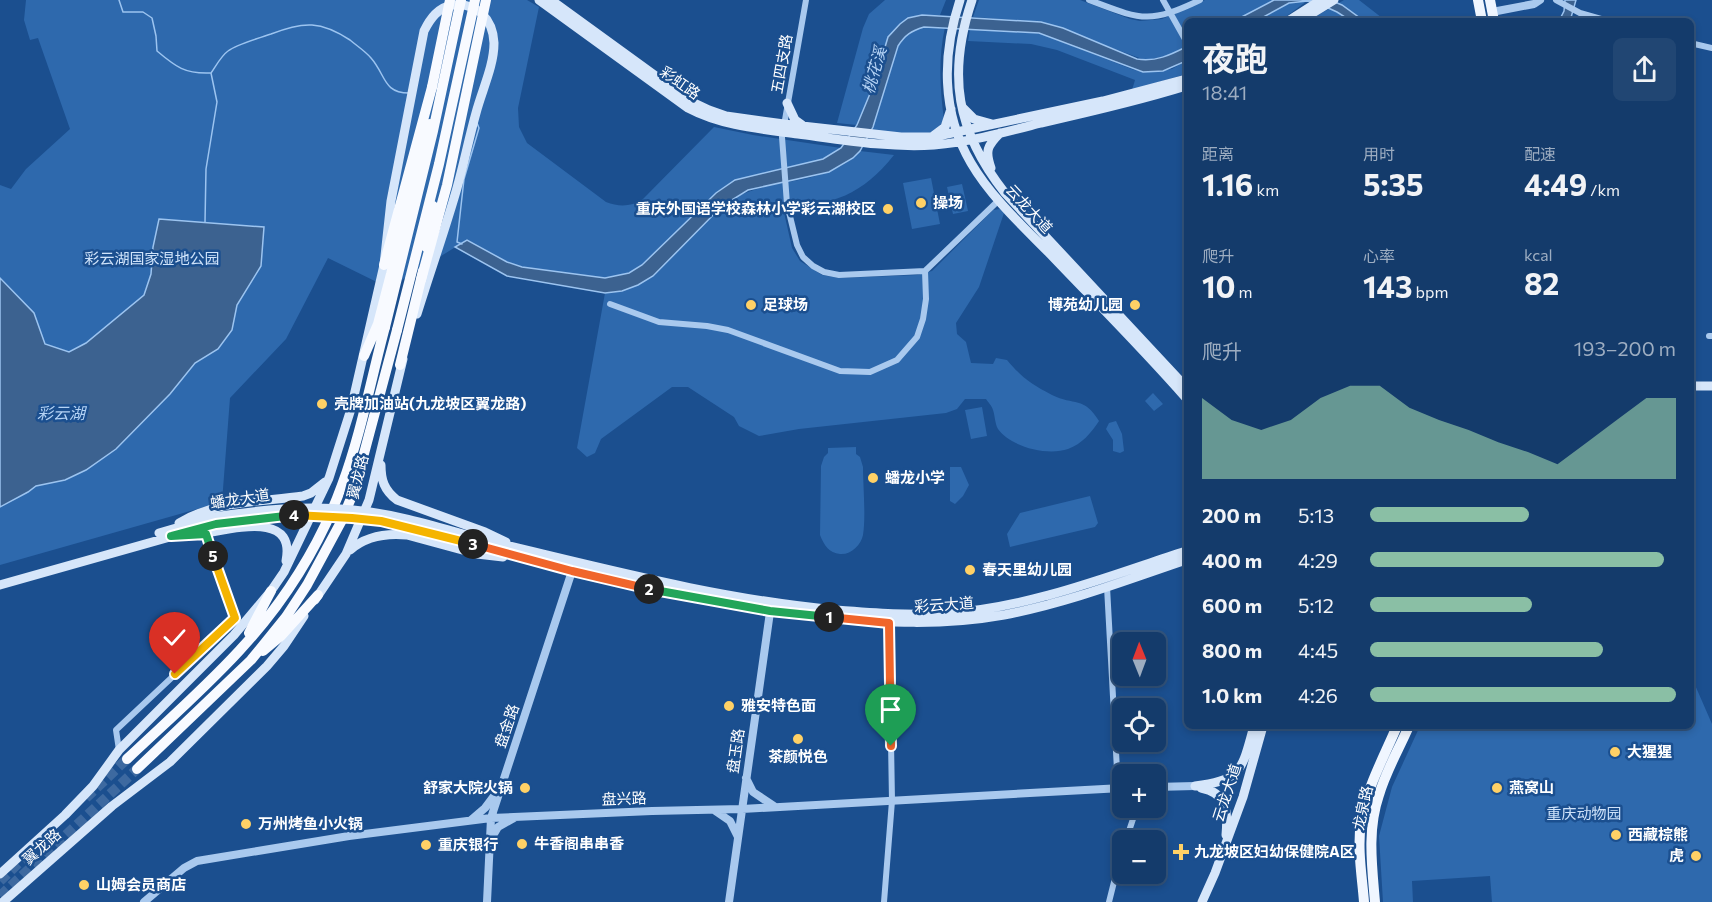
<!DOCTYPE html>
<html lang="zh">
<meta charset="utf-8">
<style>
:root{--surface:#143b6b;--page:#214673;--text:#f1f3f6;--muted:#9dadc1;--line:#33557e;--accent:#8abfa5}
body{margin:0;font-family:Commissioner,"Noto Sans SC",sans-serif;background:var(--page);color:var(--text);height:100vh;display:flex;flex-direction:column;font-size:22px;white-space:nowrap}
*{box-sizing:border-box;margin:0}
p{font-size:20px;color:var(--muted)}
.icon{flex:none;width:33px;height:33px;fill:none;stroke:currentColor;stroke-width:2;stroke-linecap:round;stroke-linejoin:round}
.map{position:relative;flex:1;overflow:hidden}
.side{position:absolute;left:1184px;top:18px;width:510px;height:711px;display:flex;flex-direction:column;background:var(--surface);border-radius:9px;box-shadow:0 3px 9px #0003,0 0 0 2px var(--line)}
.side>*{flex:none}
.needle{width:39px;rotate:359deg}
.tools{position:absolute;left:1112px;top:632px;display:grid;gap:12px}
.tools a{display:grid;place-items:center;width:54px;height:54px;border-radius:9px;background:var(--surface);box-shadow:0 3px 9px #0003,0 0 0 2px var(--line);font-size:30px}
.pin{position:absolute;display:grid;place-items:center;width:51px;height:51px;color:#fff;margin:-62px -26px;border-radius:50% 50% 50% 0;rotate:-45deg;box-shadow:0 0 6px #0007}
.pin .icon{rotate:45deg}
.km{position:absolute;width:30px;height:30px;margin:-15px;border-radius:50%;background:#222;color:#fff;font-size:16px;line-height:30px;text-align:center}
.round{display:grid;place-items:center;flex:none;width:63px;height:63px;border-radius:9px;background:var(--page)}
.summary{display:flex;align-items:center;justify-content:space-between;height:102px;padding:0 18px}
h1{font-size:33px;font-weight:700;line-height:45px}
.figures{display:grid;grid-template-columns:repeat(3,1fr);gap:9px;height:102px;padding:6px 18px}
.figures div{display:grid;align-content:center}
.figures b{font-size:30px;font-weight:700}
.figures small{font-size:16px;font-weight:400}
.figures p{font-size:16px}
.chart{height:168px;padding:12px 18px}
.chart p{display:flex;justify-content:space-between}
.chart svg{width:100%;height:108px;margin-top:6px;fill:var(--accent);opacity:.7}
ul{padding:0 18px;list-style:none;font-size:20px}
li{display:grid;grid-template-columns:96px 72px 1fr;align-items:center;height:45px}
li i{height:15px;border-radius:8px;background:var(--accent)}
.map>svg:first-child{display:block}
.green{fill:#2e69ad}
.water{fill:#3c6290;stroke:#9cc4f0;stroke-width:1.5}
.lines{fill:none;stroke-linecap:round;stroke-linejoin:round}
.stream{stroke:#9cc4f0;stroke-width:1.5}
.trunk-tunnel{stroke:#3d69a0;stroke-width:10;stroke-dasharray:10 5;stroke-linecap:butt}
.minor{stroke:#a9c9ee;stroke-width:6}
.tertiary{stroke:#a9c9ee;stroke-width:8}
.secondary{stroke:#d6e6fa;stroke-width:9}
.primary{stroke:#f0f6ff;stroke-width:10}
.trunk{stroke:#f8faff;stroke-width:10}
.secondary-bridge{stroke:#d6e6fa;stroke-width:9}
.trunk-bridge{stroke:#f8faff;stroke-width:10}
.split-1-casing{stroke:#fff;stroke-width:12}
.split-2-casing{stroke:#fff;stroke-width:12}
.split-3-casing{stroke:#fff;stroke-width:12}
.split-4-casing{stroke:#fff;stroke-width:12}
.split-5-casing{stroke:#fff;stroke-width:12}
.split-6-casing{stroke:#fff;stroke-width:12}
.split-1{stroke:#f0652b;stroke-width:8}
.split-2{stroke:#22a559;stroke-width:8}
.split-3{stroke:#f0652b;stroke-width:8}
.split-4{stroke:#f5b400;stroke-width:8}
.split-5{stroke:#22a559;stroke-width:8}
.split-6{stroke:#f5b400;stroke-width:8}
.poi-dot{fill:#ffd166;stroke:#1b4f8f;stroke-width:2}
.labels{text-anchor:middle;stroke-width:5;stroke-linejoin:round;paint-order:stroke}
.street-label{font-size:15px;fill:#fff;stroke:#1b4f8f}
.poi-label{font-size:15px;font-weight:bold;fill:#fff;stroke:#1b4f8f;text-anchor:start}
.park-label{font-size:15px;fill:#cfe3fa;stroke:#1b4f8f}
.water-label{font-size:16px;font-style:italic;fill:#b5d3f5;stroke:#1b4f8f}
</style>
<div class="map">
<svg width="1712" height="902" viewBox="0 0 1712 902">
<rect width="100%" height="100%" fill="#1b4f8f"/>
<path class="green" d="M26,0H527L539,7L518,108L519,127L527,143L606,202C619,207 631,207 643,199L714,127L753,135L841,148L823,159L735,180L716,193L642,265C630,273 620,277 605,278L522,267L507,262L467,240L389,288L328,258L286,339L230,398L222,502L0,565V185L11,189L26,169L70,129L38,38L30,40L24,20Z
M885,0H946L940,15H922L908,18L888,37L874,84L857,125L837,123L863,28L869,14Z
M979,0H1080L1130,19L1140,21L1162,19L1205,0H1274L1234,21H1186V47L1168,56L1145,60L1041,22L973,17Z
M1344,0H1359L1386,21H1308Z
M1307,1L1280,21H1256L1289,3Z
M924,27H945C938,59 940,88 944,120L934,133H901L871,130L898,46C905,35 911,31 924,27Z
M970,29L1039,33L1134,70L1152,72L1172,69L1186,61V74L1132,90L1135,80L1057,50L1031,44L968,41Z
M860,151L894,155C862,195 833,205 783,208L792,248L800,261L822,275L839,278L917,275L932,271L993,210L1000,209L1004,213L979,287L956,323L957,334L966,342L971,363L993,364L996,358L1007,360C1022,378 1031,384 1052,395C1074,406 1084,396 1099,421C1091,433 1082,444 1068,449C1047,456 1011,447 998,429C995,424 995,416 993,410C992,406 988,402 986,399H965L957,409L946,413L799,429L759,436L739,426L734,417L688,387H672L601,439L595,453L587,457L577,448L605,293L622,291L734,198C774,177 828,186 860,151Z
M931,178L940,224L912,229L903,183Z
M962,184L968,211L953,214L947,187Z
M1153,393L1163,404L1154,411L1145,401Z
M982,407L987,436L971,439L965,410Z
M1116,421L1122,434L1124,451L1120,453L1113,451V440L1106,429L1109,423Z
M856,447V454L860,457L863,467C863,486 866,517 863,535C861,545 851,555 840,554C829,553 824,545 820,535L821,466L824,457L828,453V448Z
M950,467H961L969,485L963,496L955,504L950,501Z
M1090,496L1098,523L1095,527L1010,547L1007,534L1020,513Z
M1691,617L1694,619L1695,685L1712,724V902H1492L1490,876L1412,881L1413,902H1383L1379,836L1392,787L1420,726H1690Z"/>
<path class="water" d="M1274,0H1330L1342,5L1364,21H1351L1337,12L1315,2L1307,1L1289,3L1256,21H1234Z
M1565,0H1576L1570,21H1559L1564,11Z
M922,15L1041,22L1063,28L1137,59C1156,62 1170,55 1186,47V61L1163,71L1143,72L1039,33L924,27C911,31 905,35 898,46L873,127L860,151L853,158L829,172L748,190L722,206L653,276L638,285L622,291L605,293L507,276L455,247L467,240L507,262L522,267L605,278L629,273L642,265L716,193L735,180L823,159L841,148L857,125L874,84L888,37L900,24L908,18Z
M159,219L264,227L261,266L237,305L232,330L218,349L195,363L170,394L116,449L86,470L65,480L36,486L28,492L0,507V278L34,313L45,344L69,352L86,343L144,295L151,274L153,247Z"/>
<g class="lines">
<path class="stream" d="M119,0L123,12H143L152,18L156,36L157,51C176,67 185,74 210,73
M205,222L206,169L217,102L211,73C216,66 221,56 228,51C237,44 260,38 271,34C304,21 321,21 350,40C357,46 365,51 371,58C386,75 383,93 409,93
M462,244L457,242L464,179L479,128L477,123"/>
<path class="trunk-tunnel" d="M86,798L127,759
M0,881L27,855
M0,896L137,769"/>
<path class="minor" d="M806,0L782,137L787,204L797,245L803,257L813,266L824,272L839,275L925,271L999,200
M1089,0C1140,19 1148,25 1200,0
M1163,0L1186,41
M1556,0L1580,13L1608,21
M1690,43L1712,48
M610,304L659,322L707,326L728,330L840,371L870,372L897,360L917,337L923,319L926,299L925,271
M1709,336H1712
M1107,587L1118,788
M119,750L116,730L235,618L206,534
M1126,840L1137,807
M884,902L892,801L889,623
M1109,902L1122,850"/>
<path class="tertiary" d="M1492,12L1534,4L1540,0
M746,778L753,792L774,806
M1155,787L1195,786
M714,810L730,821L738,837
M471,820L485,808L497,792
M491,839L498,827L514,818
M144,902L184,868L197,861L349,836L491,818L652,811L742,809L1122,788
M487,902L491,818L574,565
M729,902L771,605"/>
<path class="secondary" d="M539,0L688,108C722,126 761,129 798,134C843,140 889,148 934,145C970,142 1006,132 1041,123C1090,112 1138,101 1186,86
M551,0L690,101L709,110L726,116L784,124L901,137H933L1103,101L1186,79
M960,0C942,54 941,112 971,163C992,199 1026,229 1055,259C1099,305 1144,350 1186,398
M972,0C947,74 956,131 1005,193L1186,387
M1288,21L1321,0
M1300,21L1334,0
M787,103L795,120L802,125
M963,108L974,119L992,124
M933,136L945,127L951,109
M991,168C985,151 987,146 1000,133
M1690,386H1712
M381,465C381,480 384,490 397,500L485,532L506,542
M179,523C217,500 261,502 303,496L311,493L325,482
M159,533L214,517
M189,535C219,534 297,505 286,561
M488,541C603,568 717,599 836,610C874,613 912,616 949,613C1032,607 1109,576 1186,551
M486,548C597,579 709,605 824,617C885,623 943,626 1004,615C1067,603 1127,580 1186,560
M350,550C366,536 386,533 407,535L477,554L503,557
M0,585L216,524
M315,600L346,554L369,500L403,359
M1195,786C1243,781 1242,768 1254,726
M1201,788C1228,793 1228,812 1226,835
M0,874L65,815L93,786L119,750L234,635L271,591L284,572L329,478L351,409L384,265L391,201L424,31C430,19 438,7 453,5C477,2 493,19 494,43C494,66 482,90 476,113C469,138 464,163 457,188C445,230 430,272 417,314
M3,902L112,806L170,762L267,666L284,646L304,616
M1202,902L1215,873L1243,797L1263,726"/>
<path class="primary" d="M1478,0L1482,21
M1490,0L1494,21
M1364,902C1362,876 1357,849 1361,822C1366,789 1384,757 1397,726
M1375,902C1372,866 1367,830 1379,795C1386,771 1399,749 1409,726"/>
<path class="trunk" d="M426,247L433,206
M384,265L432,87
M364,356L378,324L430,124
M400,365L423,271
M249,633L271,591
M263,651L281,636L318,595
M127,759C165,723 204,689 239,651C283,604 320,546 342,485C361,434 371,379 385,327
M137,769L251,660L286,617L307,585L341,522L354,491L397,330"/>
<path class="secondary-bridge" d="M214,517C260,510 306,505 353,510C399,514 444,529 488,541
M216,524C270,516 325,512 380,521C416,527 451,538 486,548"/>
<path class="trunk-bridge" d="M432,87L450,0
M421,280L447,185L486,0
M385,327L433,131L461,0
M397,330L439,164L475,0"/>
</g>
<g class="lines">
<defs>
<path id="split-1" d="M829,617L889,623L891,746"/>
<path id="split-2" d="M649,589L770,611L829,617"/>
<path id="split-3" d="M473,544L572,571L649,589"/>
<path id="split-4" d="M294,515L352,518L381,521L473,544"/>
<path id="split-5" d="M213,556L206,534L171,536L216,524L294,515"/>
<path id="split-6" d="M175,674L235,618L213,556"/>
</defs>
<use href="#split-1" class="split-1-casing"/>
<use href="#split-2" class="split-2-casing"/>
<use href="#split-3" class="split-3-casing"/>
<use href="#split-4" class="split-4-casing"/>
<use href="#split-5" class="split-5-casing"/>
<use href="#split-6" class="split-6-casing"/>
<use href="#split-1" class="split-1"/>
<use href="#split-2" class="split-2"/>
<use href="#split-3" class="split-3"/>
<use href="#split-4" class="split-4"/>
<use href="#split-5" class="split-5"/>
<use href="#split-6" class="split-6"/>
</g>
<g class="poi-dot">
<circle cx="921" cy="203" r="6"/>
<circle cx="888" cy="209" r="6"/>
<circle cx="751" cy="305" r="6"/>
<circle cx="1135" cy="305" r="6"/>
<circle cx="322" cy="404" r="6"/>
<circle cx="873" cy="478" r="6"/>
<circle cx="970" cy="570" r="6"/>
<circle cx="729" cy="706" r="6"/>
<circle cx="798" cy="739" r="6"/>
<circle cx="1615" cy="752" r="6"/>
<circle cx="525" cy="788" r="6"/>
<circle cx="1497" cy="788" r="6"/>
<circle cx="246" cy="824" r="6"/>
<circle cx="1616" cy="835" r="6"/>
<circle cx="522" cy="844" r="6"/>
<circle cx="426" cy="845" r="6"/>
<path d="M1178 843h6v6h6v6h-6v6h-6v-6h-6v-6h6z"/>
<circle cx="1696" cy="856" r="6"/>
<circle cx="84" cy="885" r="6"/>
</g>
<g class="labels">
<g class="street-label">
<text transform="translate(782 64) rotate(-80)" y="5">五四支路</text>
<text transform="translate(680 83) rotate(35)" y="5">彩虹路</text>
<text transform="translate(1029 209) rotate(47)" y="5">云龙大道</text>
<text transform="translate(358 477) rotate(-76)" y="5">翼龙路</text>
<text transform="translate(240 499) rotate(-8)" y="5">蟠龙大道</text>
<text transform="translate(944 605) rotate(-4)" y="5">彩云大道</text>
<text transform="translate(507 726) rotate(-71)" y="5">盘金路</text>
<text transform="translate(736 751) rotate(-82)" y="5">盘玉路</text>
<text transform="translate(1227 793) rotate(-72)" y="5">云龙大道</text>
<text transform="translate(624 799) rotate(-2)" y="5">盘兴路</text>
<text transform="translate(1363 808) rotate(-78)" y="5">龙泉路</text>
<text transform="translate(42 847) rotate(-42)" y="5">翼龙路</text>
</g>
<g class="poi-label">
<text x="933" y="208">操场</text>
<text x="876" y="214" text-anchor="end">重庆外国语学校森林小学彩云湖校区</text>
<text x="763" y="310">足球场</text>
<text x="1123" y="310" text-anchor="end">博苑幼儿园</text>
<text x="334" y="409">壳牌加油站(九龙坡区翼龙路)</text>
<text x="885" y="483">蟠龙小学</text>
<text x="982" y="575">春天里幼儿园</text>
<text x="741" y="711">雅安特色面</text>
<text x="1627" y="757">大猩猩</text>
<text x="798" y="762" text-anchor="middle">茶颜悦色</text>
<text x="513" y="793" text-anchor="end">舒家大院火锅</text>
<text x="1509" y="793">燕窝山</text>
<text x="258" y="829">万州烤鱼小火锅</text>
<text x="1628" y="840">西藏棕熊</text>
<text x="534" y="849">牛香阁串串香</text>
<text x="438" y="850">重庆银行</text>
<text x="1194" y="857">九龙坡区妇幼保健院A区</text>
<text x="1684" y="861" text-anchor="end">虎</text>
<text x="96" y="890">山姆会员商店</text>
</g>
<g class="park-label">
<text x="152" y="264">彩云湖国家湿地公园</text>
<text x="1584" y="819">重庆动物园</text>
</g>
<g class="water-label">
<text transform="translate(874 70) rotate(-74)" y="6">桃花溪</text>
<text x="61" y="419">彩云湖</text>
</g>
</g>
</svg>
<div class="tools">
<a><svg class="needle" viewBox="-14 -14 28 28"><path d="M0-13l5 13h-10z" fill="#e53935"/><path d="M0 13l5-13h-10z" fill="#9dadc1"/></svg></a>
<a><svg class="icon" aria-label="locate" viewBox="0 0 24 24"><circle cx="12" cy="12" r="6"/><path d="M12 2v4M12 18v4M2 12h4M18 12h4"/></svg></a>
<a>+</a>
<a>−</a>
</div>
<div class="pin" style="left:891px;top:746px;background:#1e9e55"><svg class="icon" aria-label="arrive" viewBox="0 0 24 24"><path d="M6 21V4h12l-3 4 3 4H6"/></svg></div>
<div class="pin" style="left:175px;top:674px;background:#d93025"><svg class="icon" aria-label="check" viewBox="0 0 24 24"><path d="M5 12l5 5 9-10"/></svg></div>
<b class="km" style="left:829px;top:617px">1</b>
<b class="km" style="left:649px;top:589px">2</b>
<b class="km" style="left:473px;top:544px">3</b>
<b class="km" style="left:294px;top:515px">4</b>
<b class="km" style="left:213px;top:556px">5</b>
<section class="side">
<div class="summary"><div><h1>夜跑</h1><p>18:41</p></div><a class="round"><svg class="icon" aria-label="share" viewBox="0 0 24 24"><path d="M12 15V3M7 8l5-5 5 5M5 13v7h14v-7"/></svg></a></div>
<div class="figures">
<div><p>距离</p><b>1.16<small> km</small></b></div>
<div><p>用时</p><b>5:35</b></div>
<div><p>配速</p><b>4:49<small> /km</small></b></div>
</div>
<div class="figures">
<div><p>爬升</p><b>10<small> m</small></b></div>
<div><p>心率</p><b>143<small> bpm</small></b></div>
<div><p>kcal</p><b>82</b></div>
</div>
<div class="chart"><p><span>爬升</span>193–200 m</p>
<svg viewBox="0 0 160 44" preserveAspectRatio="none"><path d="M0 44V11L10 20L20 24L30 20L40 11L50 6L60 6L70 15L80 20L90 24L100 29L110 33L120 38L130 29L140 20L150 11L160 11V44z"/></svg>
</div>
<ul>
<li><b>200 m</b>5:13<i style="width:52%"></i></li>
<li><b>400 m</b>4:29<i style="width:96%"></i></li>
<li><b>600 m</b>5:12<i style="width:53%"></i></li>
<li><b>800 m</b>4:45<i style="width:76%"></i></li>
<li><b>1.0 km</b>4:26<i style="width:100%"></i></li>
</ul>
</section>
</div>
